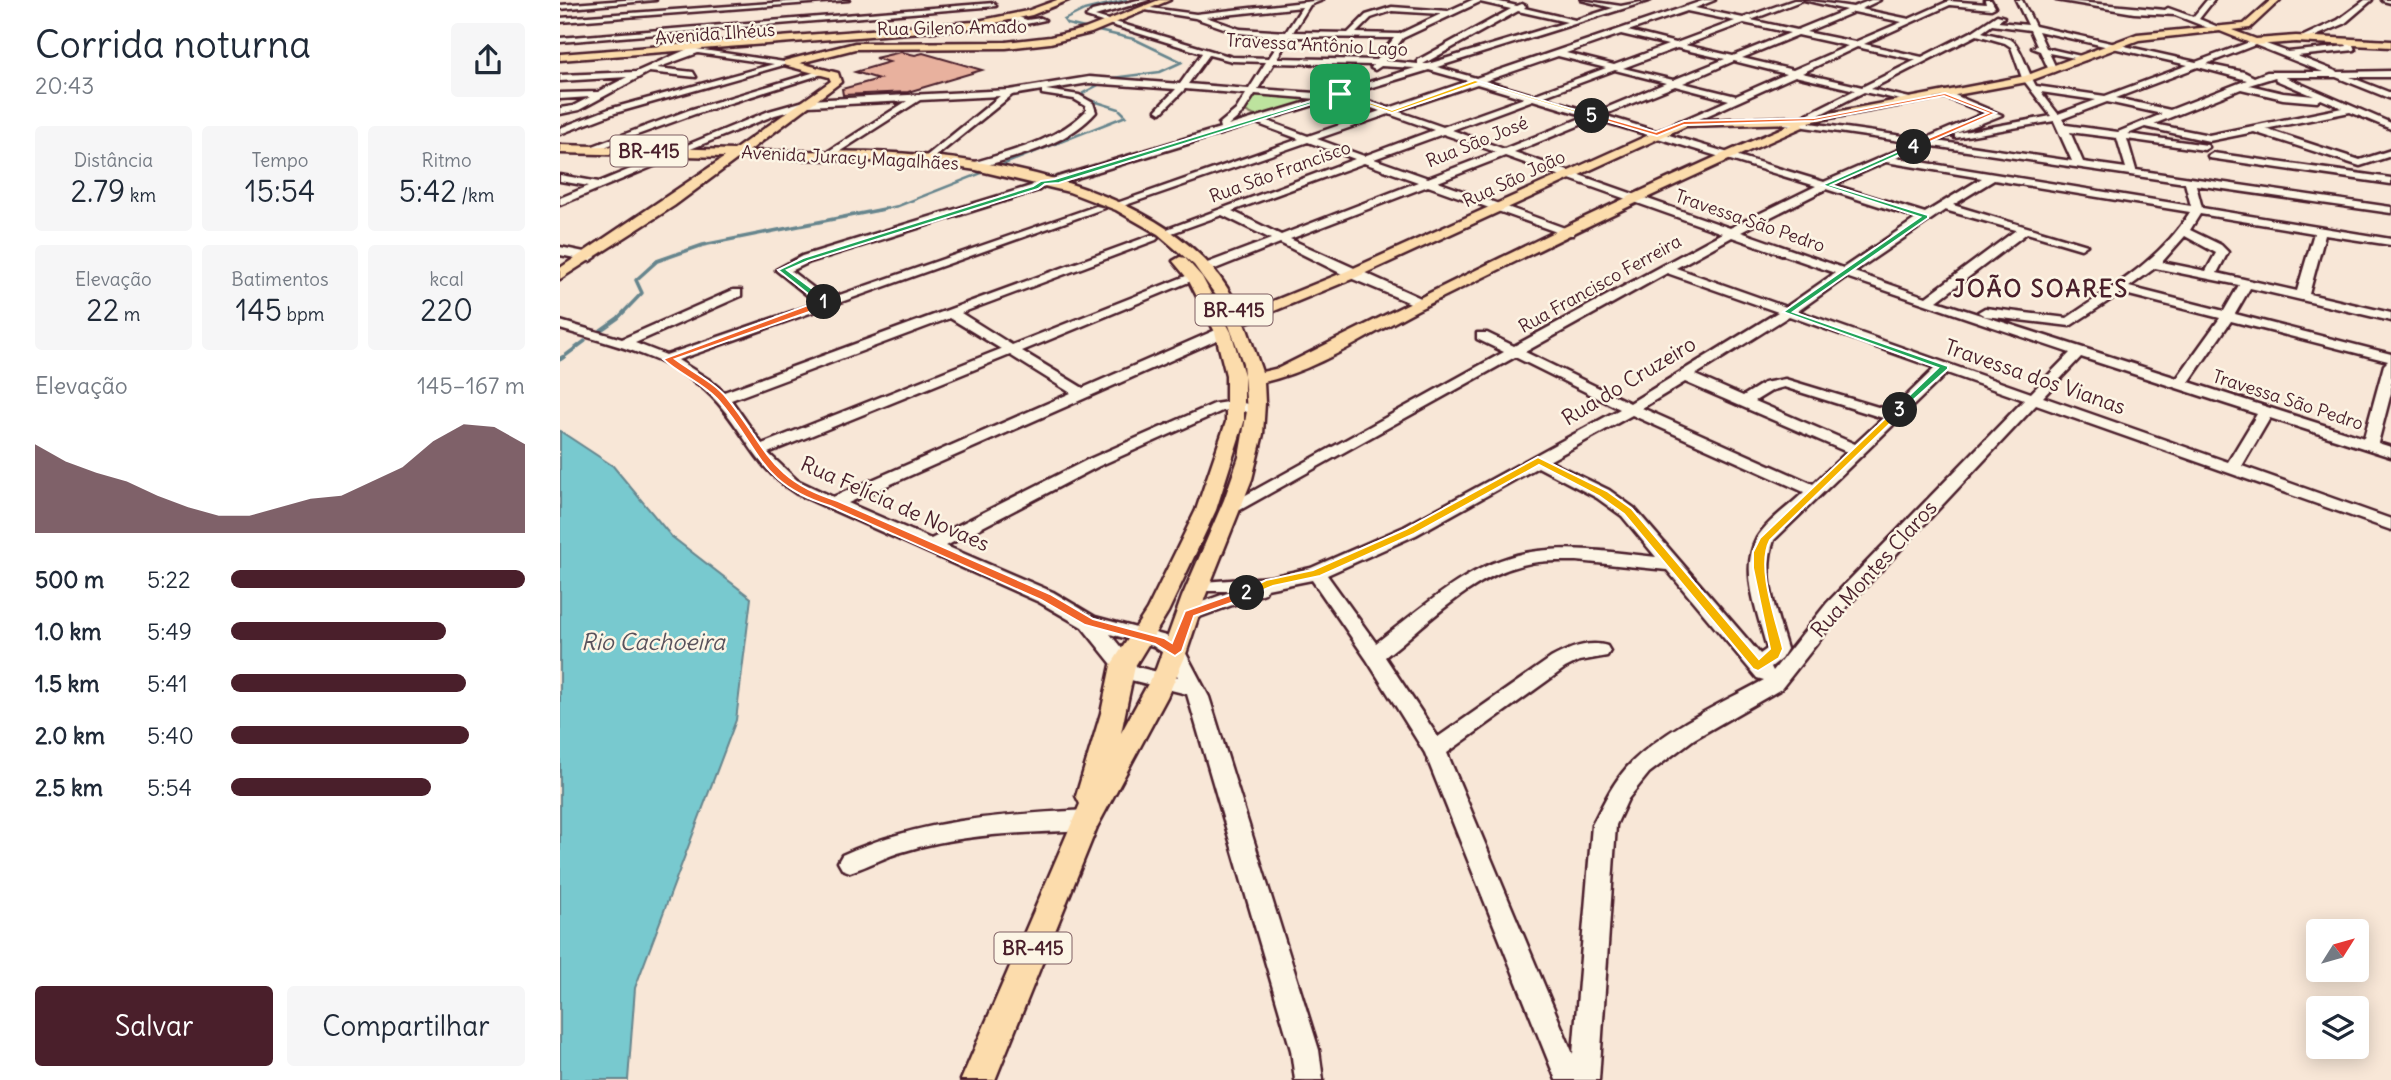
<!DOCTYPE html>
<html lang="pt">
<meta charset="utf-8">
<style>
:root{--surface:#fff;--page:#f6f6f7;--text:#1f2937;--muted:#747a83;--accent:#4a1f2b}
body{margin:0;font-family:Delius,sans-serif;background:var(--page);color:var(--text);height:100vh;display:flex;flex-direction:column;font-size:26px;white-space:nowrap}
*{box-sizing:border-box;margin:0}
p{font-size:23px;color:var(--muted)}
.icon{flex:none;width:38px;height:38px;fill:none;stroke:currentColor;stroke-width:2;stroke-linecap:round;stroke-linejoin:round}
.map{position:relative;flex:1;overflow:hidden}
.side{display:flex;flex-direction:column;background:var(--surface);width:560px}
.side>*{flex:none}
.needle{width:46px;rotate:53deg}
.fabs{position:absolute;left:1746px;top:919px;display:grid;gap:14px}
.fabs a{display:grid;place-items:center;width:63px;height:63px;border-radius:7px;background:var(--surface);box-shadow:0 4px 18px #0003;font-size:35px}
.pin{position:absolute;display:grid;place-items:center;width:60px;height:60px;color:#fff;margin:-30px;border-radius:14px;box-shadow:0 4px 10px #0006}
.km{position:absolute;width:35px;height:35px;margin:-18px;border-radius:50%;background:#222;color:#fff;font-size:19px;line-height:35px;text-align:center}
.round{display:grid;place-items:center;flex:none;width:74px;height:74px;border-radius:7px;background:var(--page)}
.headline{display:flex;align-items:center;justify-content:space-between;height:119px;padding:0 35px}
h1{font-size:38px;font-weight:600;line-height:52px}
.stats{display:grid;grid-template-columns:repeat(3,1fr);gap:10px;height:119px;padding:7px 35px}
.stats div{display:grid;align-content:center;border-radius:7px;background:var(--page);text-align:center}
.stats b{font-size:30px;font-weight:600}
.stats small{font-size:19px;font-weight:400}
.stats p{font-size:19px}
.chart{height:196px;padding:14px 35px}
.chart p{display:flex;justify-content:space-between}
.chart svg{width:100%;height:126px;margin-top:7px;fill:var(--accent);opacity:.7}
.cta{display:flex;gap:14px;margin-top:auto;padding:14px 35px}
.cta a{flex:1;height:80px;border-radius:7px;background:var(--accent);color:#fff;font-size:28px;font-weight:600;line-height:80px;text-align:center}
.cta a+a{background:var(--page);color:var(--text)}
ul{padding:0 35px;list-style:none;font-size:23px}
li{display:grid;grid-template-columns:112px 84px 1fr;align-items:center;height:52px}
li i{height:18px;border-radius:9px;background:var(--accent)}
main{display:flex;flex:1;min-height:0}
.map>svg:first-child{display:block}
.green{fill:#bde39e;stroke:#848164;stroke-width:2}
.water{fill:#78c9cf;stroke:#66858d;stroke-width:2}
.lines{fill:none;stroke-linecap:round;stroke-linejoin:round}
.stream-far2{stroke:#66858d;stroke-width:2.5}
.stream-far1{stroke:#66858d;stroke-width:3.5}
.stream{stroke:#66858d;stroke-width:4.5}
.building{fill:#e8b19e;stroke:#4a1f2b;stroke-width:2}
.minor-casing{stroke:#4a1f2b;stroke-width:5}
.major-casing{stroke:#4a1f2b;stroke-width:5}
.minor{fill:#fcf5e5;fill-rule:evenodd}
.major{fill:#fcdcac;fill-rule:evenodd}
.split-1{fill:#22a559;stroke:#fff;stroke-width:2}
.split-2{fill:#f0652b;stroke:#fff;stroke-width:2}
.split-3{fill:#f5b400;stroke:#fff;stroke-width:2}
.split-4{fill:#22a559;stroke:#fff;stroke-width:2}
.split-5{fill:#f0652b;stroke:#fff;stroke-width:2}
.split-6{fill:#f5b400;stroke:#fff;stroke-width:2}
.labels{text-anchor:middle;stroke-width:5;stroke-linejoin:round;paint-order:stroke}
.far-street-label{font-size:18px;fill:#4a1f2b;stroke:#fcf5e5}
.shield{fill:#fcf5e5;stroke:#7f5f63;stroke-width:2}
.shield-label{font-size:19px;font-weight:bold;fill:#4a1f2b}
.street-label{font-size:21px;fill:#4a1f2b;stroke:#fcf5e5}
.far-district-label{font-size:23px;font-weight:bold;letter-spacing:2px;fill:#4a1f2b;stroke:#fcf5e5}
.water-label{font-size:23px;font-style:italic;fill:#58525c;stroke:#fcf5e5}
</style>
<main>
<section class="side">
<div class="headline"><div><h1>Corrida noturna</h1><p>20:43</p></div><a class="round"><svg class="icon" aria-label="share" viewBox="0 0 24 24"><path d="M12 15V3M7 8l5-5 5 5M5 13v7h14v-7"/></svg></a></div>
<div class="stats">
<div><p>Distância</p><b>2.79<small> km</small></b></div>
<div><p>Tempo</p><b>15:54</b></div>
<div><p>Ritmo</p><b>5:42<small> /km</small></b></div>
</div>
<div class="stats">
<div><p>Elevação</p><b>22<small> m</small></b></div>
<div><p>Batimentos</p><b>145<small> bpm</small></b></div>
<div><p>kcal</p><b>220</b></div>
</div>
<div class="chart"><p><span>Elevação</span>145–167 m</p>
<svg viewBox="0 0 160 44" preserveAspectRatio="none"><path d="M0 44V13L10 19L20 23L30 26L40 31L50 35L60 38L70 38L80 35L90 32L100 31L110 26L120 21L130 12L140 6L150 7L160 13V44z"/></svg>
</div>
<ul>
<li><b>500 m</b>5:22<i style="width:100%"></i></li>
<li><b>1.0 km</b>5:49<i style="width:73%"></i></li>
<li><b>1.5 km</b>5:41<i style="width:80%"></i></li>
<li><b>2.0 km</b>5:40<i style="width:81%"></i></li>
<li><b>2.5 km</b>5:54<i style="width:68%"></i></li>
</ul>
<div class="cta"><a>Salvar</a><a>Compartilhar</a></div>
</section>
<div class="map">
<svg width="1831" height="1080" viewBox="0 0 1831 1080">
<rect width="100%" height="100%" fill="#f8e7d7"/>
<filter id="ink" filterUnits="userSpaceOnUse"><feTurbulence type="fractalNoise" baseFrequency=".0143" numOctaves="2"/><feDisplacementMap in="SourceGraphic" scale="14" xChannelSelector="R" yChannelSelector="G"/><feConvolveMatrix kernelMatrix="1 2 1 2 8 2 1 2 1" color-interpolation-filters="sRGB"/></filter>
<g filter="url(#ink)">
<path class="green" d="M695,95L758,99L697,117L685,111Z"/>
<path class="water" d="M0,431L53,466L111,536L191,598L176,720L75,988L68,1080H0Z"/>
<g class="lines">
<path class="stream-far2" d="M315,211L338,206L566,116L559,109L524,98L523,93L552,78L600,72L622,62L574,39L507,24L504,20L524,10L566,0"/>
<path class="stream-far1" d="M41,330L58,318L82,293L76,280L97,261L143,245L324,209
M1,359L25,341"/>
<path class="stream" d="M0,359L3,357"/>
</g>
<path class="building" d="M341,52L355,55L363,53L422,70L348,92L283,95L282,89L319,79L295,72L329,62L315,58Z"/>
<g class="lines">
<defs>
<path id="minor" d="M65,0H96L0,9V5Z
M256,0H289L0,22V18Z
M578,0H589L535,16L672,57L709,58L723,37L678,33L635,18L579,9L583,7L636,14L763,0L750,5L733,32L788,33L806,15L832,7L888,11L912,0H931L957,6L962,4L966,6L964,8L1015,20L1053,8L1021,0L1061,6L1091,0L877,67L916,78L1145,0H1155L1135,8L1183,18L1234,0H1243L1191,20L1237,30L1286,10L1244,0L1293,7L1311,0H1320L1301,9L1349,19L1389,1L1426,4L1425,0H1431L1435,7L1431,9L1390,5L1304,44L1362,57L1413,31L1437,15L1444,17L1438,22L1468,25L1456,0H1462L1475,26L1636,62L1695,40L1728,52L1787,46L1784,42L1791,40L1795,50L1737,56L1778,72L1831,71V77H1790L1831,93V99L1776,77H1725L1831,123V129L1790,112L1705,129L1800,160L1831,150V156L1800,166L1694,132L1649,141L1585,127L1568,134L1647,145L1649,147L1644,150L1567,139L1576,170L1831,207V213L1636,185L1642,208L1831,239V245L1765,235L1749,294L1831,313V321L1690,288L1675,314L1831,354V393L1818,443L1831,447V457L1710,418L1682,466L1831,519V530L1476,405L1281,613L1221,689L1134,739L1089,773L1068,799L1056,825L1039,1080H996L865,753L807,660L752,580L707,589L705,593L629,621L622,619L620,614L622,609L673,591H630L628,587L630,583L710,577L751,568L844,527L1060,409L955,357L680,510H668L666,506L944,352L917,339V333H927L954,346L1162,233L945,156L878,182L1013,231V235H1005L868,186L730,239L865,300V306L860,307L788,277L720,243L650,271H642V265L711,239L662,215L609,234L599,232L795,159L748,142L560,207L551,205L739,139L696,123L500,183L486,185L479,190L250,262L231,271L268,299L536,206L545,208L118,360L148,379L164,392L592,235L598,238L596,240L401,313L452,345L631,274L635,273L641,277L462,351L523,388L658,329H668V335L288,503L371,539L527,460L654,404L674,401L701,407L703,410L696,414L674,409L662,411L539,466L386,546L493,592L535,617L606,636L622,646L649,697L759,1050L763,1080H735L731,1050L627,694L563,678L522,627L479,602L237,494C195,468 188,437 158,403C119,358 53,345 0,329V321L62,339L173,290H181V296L75,343L106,355L257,303L216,270L242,256L471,186L479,180L495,178L660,128L659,124L676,110L686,94L625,89L601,113L596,110L616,89L529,83L486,90L519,95L533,103L536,112C507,145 457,157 416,168L411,165L412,163C452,151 496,141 526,111V106L514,99L482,94V90L452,95L369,162L364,159L365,157L440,96L360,100L271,157L266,154L267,152L347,101L248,106L215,115L118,154L110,152L209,111L248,100L449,90L529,77L620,84L642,53L526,17L532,11ZM920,2L951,9L858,60V64L825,61L843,38ZM742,7L726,32L680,29L646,17ZM832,11L881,14L839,34L796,33L811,18ZM958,11L1007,22L868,64H863ZM1127,11L1175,21L1116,43L1068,31ZM1294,12L1342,22L1295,42L1246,32ZM1184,23L1230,33L1173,56L1125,45ZM1432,25L1470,30L1477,46L1472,48L1480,51L1489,70L1493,72L1497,70L1489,53L1525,60L1529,58L1486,48L1478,31L1628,65L1545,96L1476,86C1469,75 1460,44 1451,40C1443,36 1431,35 1422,32ZM1061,34L1108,45L1054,65L1006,53ZM1238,35L1288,46L1233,70L1182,58ZM1417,35L1445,43L1451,47L1462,78L1491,116L1398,133L1395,134V138L1494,121L1512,161L1376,141L1442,115L1385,91L1381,94L1382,96L1425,113L1364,139L1250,123L1249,120L1304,92L1354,103V99L1311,89ZM730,37L834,38L817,60L717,58ZM1695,45L1763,72H1707L1694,77L1684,72L1646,64ZM1297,47L1356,60L1302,87L1242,73ZM1117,48L1165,59L1113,80L1063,68ZM649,55L672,61L706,62L689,89L628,84ZM998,56L1046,68L973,95L925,81ZM1174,61L1226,74L1176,96L1123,83ZM714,63L813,65L811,68L815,70L821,66L855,68L770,94L698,89ZM1638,67L1687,80L1610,110L1556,98ZM869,70L908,81L829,108L789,94ZM1055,70L1106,83L1034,113L982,97ZM1235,76L1295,90L1243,116L1240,121L1224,120V124L1354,143L1264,182L1043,115L1115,86L1169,100L1121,121L1119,123L1124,126ZM1715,77L1716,80L1754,96L1723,93L1689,85ZM917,84L964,98L883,127L837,111ZM1681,89L1723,99L1757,102L1761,99L1782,108L1649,135L1594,124ZM1481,92L1536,100L1498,114ZM695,94L757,99L668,126L682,114ZM780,97L820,111L748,136L705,120ZM973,100L1026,116L944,149L892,130ZM1547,102L1552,103L1602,114L1558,132L1506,125L1502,119ZM829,114L874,130L804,156L757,139ZM1035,119L1256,186L1170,228L954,152ZM1510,132L1557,138L1566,168L1523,162ZM883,134L936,152L868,178L814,159ZM1366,145L1625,183L1631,206L1336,158ZM1326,162L1422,178L1365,213L1274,185ZM804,163L858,182L721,235L672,211ZM1434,180L1630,212C1600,261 1552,287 1507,318L1425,308L1418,312L1425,316L1510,326L1561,293L1660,318L1617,378L1377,301L1467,233L1521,249L1527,245L1393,205ZM1266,189L1357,218L1283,268L1181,232ZM1385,210L1456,230L1366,297L1294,272ZM1640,214L1754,233L1737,291L1657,273L1668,252L1661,245L1630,230ZM1625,236L1656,253L1646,271L1602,262ZM1172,237L1275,273L1226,307L1116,268ZM1595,268L1679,285L1664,311L1569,287ZM1107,273L1218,312L1070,403L965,352ZM1286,277L1510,353L1471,393L1238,311ZM1229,316L1375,368L1331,411L1225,379L1204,383L1183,396L1135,375ZM390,318L441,349L202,444L171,400ZM1671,321L1828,361L1824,365L1804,438L1629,382ZM450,355L511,393L273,497L237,480L208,453ZM1521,357L1697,414L1668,462L1483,397ZM1387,373L1464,400L1267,603L1213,671L1211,667L1221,659L1227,649C1217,614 1201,576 1214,540ZM1125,382L1287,452L1253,484L1082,408ZM1224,387L1323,418L1295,444L1195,401L1213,390ZM1072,415L1244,492C1230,506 1207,521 1197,538C1179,571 1199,615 1207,649L1200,654L1074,508L1049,490L989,461ZM978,467L1037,498L1062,516L1096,557C1057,553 1017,546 978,551C914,558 865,606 816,643L767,575L856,535ZM1017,561L1107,570L1197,678L1204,680C1160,704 1110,726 1073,761C1055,778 1044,802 1032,825L1013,1054L887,753L1005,668L1019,661L1047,656L1050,651L1047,646C1028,640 1008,649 991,658L878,737L825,657C866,625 910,578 962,565C980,560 998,561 1017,561ZM550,634L593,646L608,656L618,677L577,667Z
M1496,0L1605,10L1608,8L1633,17L1647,0H1654L1639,19L1663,29L1656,31L1615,15L1574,13Z
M1805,0H1812L1784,24L1744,41L1737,39L1778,20Z
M1822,0H1831V3L1823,1Z
M434,3L436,6L0,42V38Z
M452,15L467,20L481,18L485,20L466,24L449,19Z
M132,33L139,35L96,52L89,50Z
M130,48L231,63L55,113L0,134V128L49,109L214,64L138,53L97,68L133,72L136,77L89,72L19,110L0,114V108L13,106L30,97L0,99V93L38,92L67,77L0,81V75L76,72Z
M262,70L269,72L135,114L33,151L25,149L129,110Z
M1653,153L1831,178V184L1649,158L1648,156Z
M102,156L107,159L106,161L0,205V198L29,186L0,181V175L39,182Z
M0,247L34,254L36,257L30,261L0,255Z
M526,810L534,813L537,820L534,827L526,830C466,833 403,833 345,851C326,856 309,866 290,872L282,869L278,862L282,855C363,819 439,815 526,810Z"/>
<path id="major" d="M497,0H509L472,15L413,28L0,60V54L413,22L467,11Z
M599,0H610L531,33L490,43L446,48L295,49L240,63L278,73L281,82L189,151C249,152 311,149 371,156C478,167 635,204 681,314L787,271L1120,121L1254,116L1465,76L1577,34L1684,24L1711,0H1720L1690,28L1672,30L1696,39L1736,36L1831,41V47L1736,42L1695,45L1660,31L1579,40L1467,82L1243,123V127C1116,182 991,244 867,305C814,331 761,369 704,382L705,403L703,434L692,479L645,597L625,657L607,697L537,827L435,1080H401L520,804L516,796L541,713L551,665L587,610L636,510L666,422V375L655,332L628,279L613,261L620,257L625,258L642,277L671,332L684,375V422L656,510L608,612L575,666L561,733L596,669L622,597L664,500L679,457L687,411L683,363L660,301L634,265L598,234L556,210L509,192L416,170L369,163L180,157L114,206L0,279V268L165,157L0,153V145L174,150L271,81L269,77L224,65V61L295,43L446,42L490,37L525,29ZM1234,123C1059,197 889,283 719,368L702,372L685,323L797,277L1126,126Z"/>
</defs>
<use href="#minor" class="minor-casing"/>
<use href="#major" class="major-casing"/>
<use href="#minor" class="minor"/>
<use href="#major" class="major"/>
</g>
</g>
<path class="split-1" d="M778,93L783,94L499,183L485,184L478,189L248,261L227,270L267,300V304H261L218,270L243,258L473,186L481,181L495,179Z"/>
<path class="split-2" d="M264,299L269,302V305L115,359C131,371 154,382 167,398C207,447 209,480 278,501L490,594L533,619L604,638L612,643L625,611L687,589L691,590V596L634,616L622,651L615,656L595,644L525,625L481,600L270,506C199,484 201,450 159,401C145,384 120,375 103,359Z"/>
<path class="split-3" d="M1336,408L1344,410L1210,540C1196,567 1216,619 1223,649L1219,658L1198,671L1193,669L1064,514L1039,496L979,465L854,534L760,576L713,586L687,597L681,593L706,580L753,570L846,529L978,457L1047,491L1072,509L1199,659L1210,649L1193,568V552L1200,538Z"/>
<path class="split-4" d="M1352,145L1357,147L1271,185L1368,215V218L1233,312L1388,366V369L1340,412H1336V408L1378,368L1223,312L1360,217L1262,185Z"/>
<path class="split-5" d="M1385,93L1436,113L1354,149L1352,145L1428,113L1384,96L1254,121L1124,125L1097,136L1029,116L1034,114L1096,132L1124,121L1254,118Z"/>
<path class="split-6" d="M915,80L1035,116L1030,117L918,83L832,113L777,94L782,93L832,110Z"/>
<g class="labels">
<g class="far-street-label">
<text transform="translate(392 28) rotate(-1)" y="6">Rua Gileno Amado</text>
<text transform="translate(155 34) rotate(-4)" y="6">Avenida Ilhéus</text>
<text transform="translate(757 45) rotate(3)" y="6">Travessa Antônio Lago</text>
<text transform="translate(917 142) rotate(-22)" y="6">Rua São José</text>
<text transform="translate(290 158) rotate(3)" y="6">Avenida Juracy Magalhães</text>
<text transform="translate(720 172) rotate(-20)" y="6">Rua São Francisco</text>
<text transform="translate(954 179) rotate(-25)" y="6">Rua São João</text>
<text transform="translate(1190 221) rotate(19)" y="6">Travessa São Pedro</text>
<text transform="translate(1040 284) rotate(-29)" y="6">Rua Francisco Ferreira</text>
<text transform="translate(1728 400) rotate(18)" y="6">Travessa São Pedro</text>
</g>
<g class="shield">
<rect x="50.5" y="135.5" width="77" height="31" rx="5"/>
<rect x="635.5" y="294.5" width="77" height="31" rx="5"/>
<rect x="434.5" y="932.5" width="77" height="31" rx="5"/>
</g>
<g class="shield-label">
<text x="89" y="158">BR-415</text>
<text x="674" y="317">BR-415</text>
<text x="473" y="955">BR-415</text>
</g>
<g class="street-label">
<text transform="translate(1475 377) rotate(19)" y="7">Travessa dos Vianas</text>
<text transform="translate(1069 381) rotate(-31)" y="7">Rua do Cruzeiro</text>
<text transform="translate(335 504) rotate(24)" y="7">Rua Felícia de Novaes</text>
<text transform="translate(1314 569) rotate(-48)" y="7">Rua Montes Claros</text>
</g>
<g class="far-district-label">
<text x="1481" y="297">JOÃO SOARES</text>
</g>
<g class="water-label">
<text x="93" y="650">Rio Cachoeira</text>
</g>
</g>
</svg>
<div class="fabs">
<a><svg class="needle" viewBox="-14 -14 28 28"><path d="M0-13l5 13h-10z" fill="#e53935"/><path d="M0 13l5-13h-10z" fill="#747a83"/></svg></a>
<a><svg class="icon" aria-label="layers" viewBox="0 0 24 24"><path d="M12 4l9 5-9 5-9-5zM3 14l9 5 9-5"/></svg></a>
</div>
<div class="pin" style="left:780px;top:94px;background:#1e9e55"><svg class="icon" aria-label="arrive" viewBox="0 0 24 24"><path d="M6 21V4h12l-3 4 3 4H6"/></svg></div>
<b class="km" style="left:264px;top:302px">1</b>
<b class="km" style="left:687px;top:593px">2</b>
<b class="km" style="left:1340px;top:410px">3</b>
<b class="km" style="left:1354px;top:147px">4</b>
<b class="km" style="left:1032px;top:116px">5</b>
</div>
</main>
